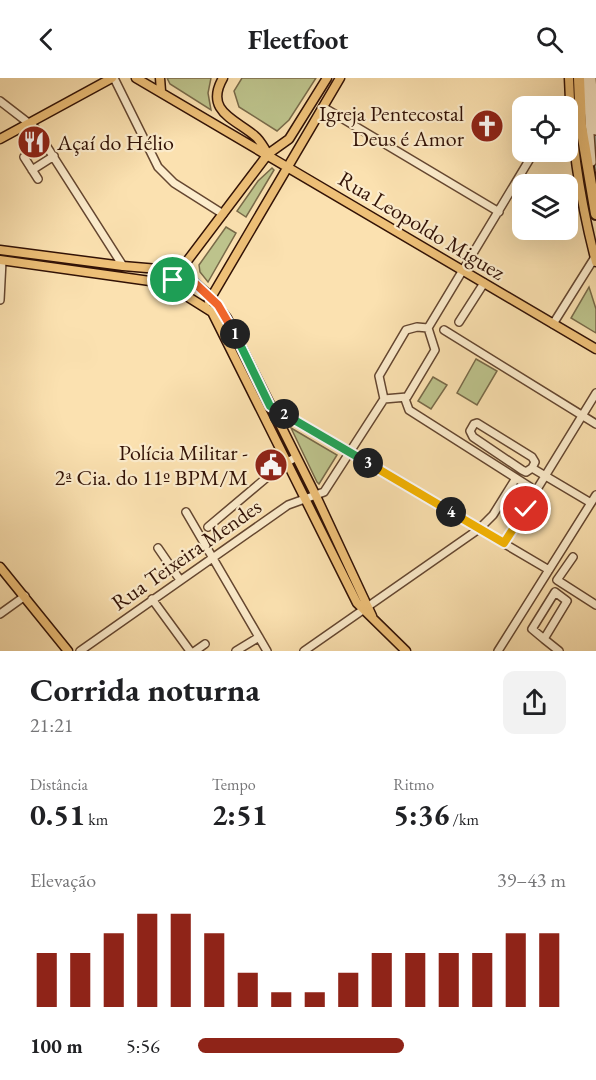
<!DOCTYPE html>
<html lang="pt">
<meta charset="utf-8">
<style>
:root{--surface:#fff;--page:#f2f2f2;--text:#202124;--muted:#757577;--accent:#8f2418}
body{margin:0;font-family:"EB Garamond",serif;background:var(--page);color:var(--text);height:100vh;display:flex;flex-direction:column;font-size:22px;white-space:nowrap}
*{box-sizing:border-box;margin:0}
p{font-size:20px;color:var(--muted)}
.icon{flex:none;width:33px;height:33px;fill:none;stroke:currentColor;stroke-width:2;stroke-linecap:round;stroke-linejoin:round}
.map{position:relative;height:573px;overflow:hidden}
.side{display:flex;flex-direction:column;background:var(--surface);flex:1}
.side>*{flex:none}
.controls{position:absolute;left:512px;top:18px;display:grid;gap:12px}
.controls a{display:grid;place-items:center;width:66px;height:66px;border-radius:12px;background:var(--surface);box-shadow:0 6px 24px #0002;font-size:30px}
.pin{position:absolute;display:grid;place-items:center;width:51px;height:51px;color:#fff;margin:-26px;border:3px solid #fff;border-radius:50%;box-shadow:0 2px 6px #0007}
.km{position:absolute;width:30px;height:30px;margin:-15px;border-radius:50%;background:#222;color:#fff;font-size:16px;line-height:30px;text-align:center}
.round{display:grid;place-items:center;flex:none;width:63px;height:63px;border-radius:12px;background:var(--page)}
.headline{display:flex;align-items:center;justify-content:space-between;height:102px;padding:0 30px}
h1{font-size:33px;font-weight:700;line-height:45px}
.metrics{display:grid;grid-template-columns:repeat(3,1fr);gap:9px;height:102px;padding:6px 30px}
.metrics div{display:grid;align-content:center}
.metrics b{font-size:30px;font-weight:700}
.metrics small{font-size:16px;font-weight:400}
.metrics p{font-size:16px}
.chart{height:168px;padding:12px 30px}
.chart p{display:flex;justify-content:space-between}
.chart svg{width:100%;height:108px;margin-top:6px;stroke:var(--accent);stroke-width:6}
ul{padding:0 30px;list-style:none;font-size:20px}
li{display:grid;grid-template-columns:96px 72px 1fr;align-items:center;height:45px}
li i{height:15px;border-radius:8px;background:var(--accent)}
header{display:flex;justify-content:space-between;align-items:center;height:78px;padding:0 30px;background:var(--surface);font-size:27px;font-weight:700}
.map>svg:first-child{display:block}
.green{fill:#bdc38c;stroke:#786a49;stroke-width:1.5}
.lines{fill:none;stroke-linecap:round;stroke-linejoin:round}
.river{stroke:#9fbdaf;stroke-width:12}
.minor-casing{stroke:#644630;stroke-width:10}
.major-casing{stroke:#321206;stroke-width:11}
.highway-casing{stroke:#321206;stroke-width:14}
.minor{stroke:#fceccc;stroke-width:7}
.major{stroke:#eec078;stroke-width:8}
.highway{stroke:#eec078;stroke-width:10}
.split-1-casing{stroke:#fff;stroke-width:12}
.split-2-casing{stroke:#fff;stroke-width:12}
.split-3-casing{stroke:#fff;stroke-width:12}
.split-4-casing{stroke:#fff;stroke-width:12}
.split-5-casing{stroke:#fff;stroke-width:12}
.split-1{stroke:#f0652b;stroke-width:8}
.split-2{stroke:#22a559;stroke-width:8}
.split-3{stroke:#22a559;stroke-width:8}
.split-4{stroke:#f5b400;stroke-width:8}
.split-5{stroke:#f5b400;stroke-width:8}
.labels{text-anchor:middle;stroke-width:4.5;stroke-linejoin:round;paint-order:stroke}
.poi-label{font-size:22px;fill:#321206;stroke:#fceccc;text-anchor:end}
.street-label{font-size:22px;fill:#321206;stroke:#fceccc}
</style>
<header><svg class="icon" aria-label="back" viewBox="0 0 24 24"><path d="M15 5l-7 7 7 7"/></svg>Fleetfoot<svg class="icon" aria-label="search" viewBox="0 0 24 24"><circle cx="10" cy="10" r="6"/><path d="M15 15l6 6"/></svg></header>
<div class="map">
<svg width="596" height="573" viewBox="0 0 596 573">
<rect width="100%" height="100%" fill="#fbe1b0"/>
<filter id="stains"><feTurbulence type="fractalNoise" baseFrequency=".00333" numOctaves="4"/><feColorMatrix values="0 0 0 0 .2 0 0 0 0 .09 0 0 0 0 .02 0 0 0 .5 -.17"/></filter>
<radialGradient id="worn" r=".72"><stop offset=".6" stop-color="#630" stop-opacity="0"/><stop offset="1" stop-color="#630" stop-opacity=".3"/></radialGradient>
<path class="green" d="M167,0H211L208,15L211,32L170,6Z
M242,0H316L289,42L277,53L239,29L234,13Z
M272,90L274,92L246,139L237,133L258,103Z
M226,149L236,155L208,204L200,194L199,187Z
M589,209L596,231V255L571,240Z
M476,281L497,293L477,327L457,315Z
M433,299L447,307L431,331L418,323Z
M291,350L337,377L319,406L317,404Z"/>
<g class="lines">
<path class="river" d="M593,61L596,86"/>
<defs>
<path id="minor" d="M114,0L158,89L174,105L223,136
M586,0L592,84
M592,0L596,53
M0,23L35,50L123,188
M563,28L570,21
M323,29L499,134
M24,79L38,101
M32,92L54,78
M0,222L2,183
M459,244L484,205
M553,246L595,179
M417,249L428,250L435,272L407,319L384,321L379,298L406,252Z
M428,250L534,74
M444,252L596,346
M405,321L409,332L530,409
M272,329L549,492
M278,390L296,379
M532,390L526,394L522,392L473,359L470,353L474,346L477,345L532,379L535,384L532,390L591,425
M186,434L267,573
M208,449L272,395
M504,465L596,315
M158,470L180,502
M573,479L557,502L596,527
M152,521L190,573
M0,536L25,518
M544,561L532,551L555,514L567,523L544,561L559,573
M80,573L288,427L324,414L384,321
M195,573L205,566
M236,573L259,559
M304,573L479,451L493,437L516,400
M498,573L596,417"/>
<path id="major" d="M136,0L596,271
M160,0L161,13
M223,0C204,33 235,41 255,58C260,62 263,68 266,73
M569,0C571,63 580,123 596,184
M0,61L112,0
M0,172L123,188L182,193L211,219L227,240L316,418L372,538
M0,182L157,204L169,207L212,234L357,525L406,573
M169,207L268,76L289,61L327,0
M209,223L340,0
M0,489L68,573"/>
<path id="highway" d="M579,0L581,48L596,136"/>
</defs>
<use href="#minor" class="minor-casing"/>
<use href="#major" class="major-casing"/>
<use href="#highway" class="highway-casing"/>
<use href="#minor" class="minor"/>
<use href="#major" class="major"/>
<use href="#highway" class="highway"/>
</g>
<g class="lines">
<defs>
<path id="split-1" d="M173,202L182,193L218,227L235,256"/>
<path id="split-2" d="M235,256L270,328L284,336"/>
<path id="split-3" d="M284,336L368,385"/>
<path id="split-4" d="M368,385L451,434"/>
<path id="split-5" d="M451,434L504,465L526,431"/>
</defs>
<use href="#split-1" class="split-1-casing"/>
<use href="#split-2" class="split-2-casing"/>
<use href="#split-3" class="split-3-casing"/>
<use href="#split-4" class="split-4-casing"/>
<use href="#split-5" class="split-5-casing"/>
<use href="#split-1" class="split-1"/>
<use href="#split-2" class="split-2"/>
<use href="#split-3" class="split-3"/>
<use href="#split-4" class="split-4"/>
<use href="#split-5" class="split-5"/>
</g>
<defs>
<symbol id="church-disc" viewBox="-11 -11 22 22"><circle r="9.5" fill="#8f2418" stroke="#fceccc"/><path d="M-1.2-6h2.4v3.5h3.3v2.4h-3.3V6h-2.4V-.1h-3.3v-2.4h3.3Z" fill="#fff"/></symbol>
<symbol id="restaurant-disc" viewBox="-11 -11 22 22"><circle r="9.5" fill="#8f2418" stroke="#fceccc"/><path d="M-5-6h1v4h1v-4h1v4h1v-4h1v5L-1.5 .5V6h-2V.5L-5-1ZM5-6V6H3V1.5H1.5Q1.5-4 5-6Z" fill="#fff"/></symbol>
<symbol id="civic-disc" viewBox="-11 -11 22 22"><circle r="9.5" fill="#8f2418" stroke="#fceccc"/><path d="M-.6-6.5H3V-4.5H.6V-3L4-1V1h2V6H-6V1h2V-1L-.6-3ZM-1.2 2.5V6h2.4V2.5Z" fill="#fff"/></symbol>
</defs>
<g fill-rule="evenodd">
<use href="#church-disc" x="468" y="29" width="38" height="38"/>
<use href="#restaurant-disc" x="15" y="45" width="38" height="38"/>
<use href="#civic-disc" x="252" y="368" width="38" height="38"/>
</g>
<g class="labels">
<g class="poi-label">
<text x="464" y="43">Igreja Pentecostal<tspan x="464" dy="25">Deus é Amor</tspan></text>
<text x="57" y="72" text-anchor="start">Açaí do Hélio</text>
<text x="248" y="382">Polícia Militar -<tspan x="248" dy="25">2ª Cia. do 11º BPM/M</tspan></text>
</g>
<g class="street-label">
<text transform="translate(422 147) rotate(31)" y="8">Rua Leopoldo Miguez</text>
<text transform="translate(186 476) rotate(-35)" y="8">Rua Teixeira Mendes</text>
</g>
</g>
<rect width="100%" height="100%" filter="url(#stains)"/>
<rect width="100%" height="100%" fill="url(#worn)"/>
</svg>
<div class="controls">
<a><svg class="icon" aria-label="locate" viewBox="0 0 24 24"><circle cx="12" cy="12" r="6"/><path d="M12 2v4M12 18v4M2 12h4M18 12h4"/></svg></a>
<a><svg class="icon" aria-label="layers" viewBox="0 0 24 24"><path d="M12 4l9 5-9 5-9-5zM3 14l9 5 9-5"/></svg></a>
</div>
<div class="pin" style="left:173px;top:202px;background:#1e9e55"><svg class="icon" aria-label="arrive" viewBox="0 0 24 24"><path d="M6 21V4h12l-3 4 3 4H6"/></svg></div>
<div class="pin" style="left:526px;top:431px;background:#d93025"><svg class="icon" aria-label="check" viewBox="0 0 24 24"><path d="M5 12l5 5 9-10"/></svg></div>
<b class="km" style="left:235px;top:256px">1</b>
<b class="km" style="left:284px;top:336px">2</b>
<b class="km" style="left:368px;top:385px">3</b>
<b class="km" style="left:451px;top:434px">4</b>
</div>
<section class="side">
<div class="headline"><div><h1>Corrida noturna</h1><p>21:21</p></div><a class="round"><svg class="icon" aria-label="share" viewBox="0 0 24 24"><path d="M12 15V3M7 8l5-5 5 5M5 13v7h14v-7"/></svg></a></div>
<div class="metrics">
<div><p>Distância</p><b>0.51<small> km</small></b></div>
<div><p>Tempo</p><b>2:51</b></div>
<div><p>Ritmo</p><b>5:36<small> /km</small></b></div>
</div>
<div class="chart"><p><span>Elevação</span>39–43 m</p>
<svg viewBox="0 0 160 44" preserveAspectRatio="none"><path d="M5 44V22M15 44V22M25 44V14M35 44V6M45 44V6M55 44V14M65 44V30M75 44V38M85 44V38M95 44V30M105 44V22M115 44V22M125 44V22M135 44V22M145 44V14M155 44V14"/></svg>
</div>
<ul>
<li><b>100 m</b>5:56<i style="width:56%"></i></li>
</ul>
</section>
